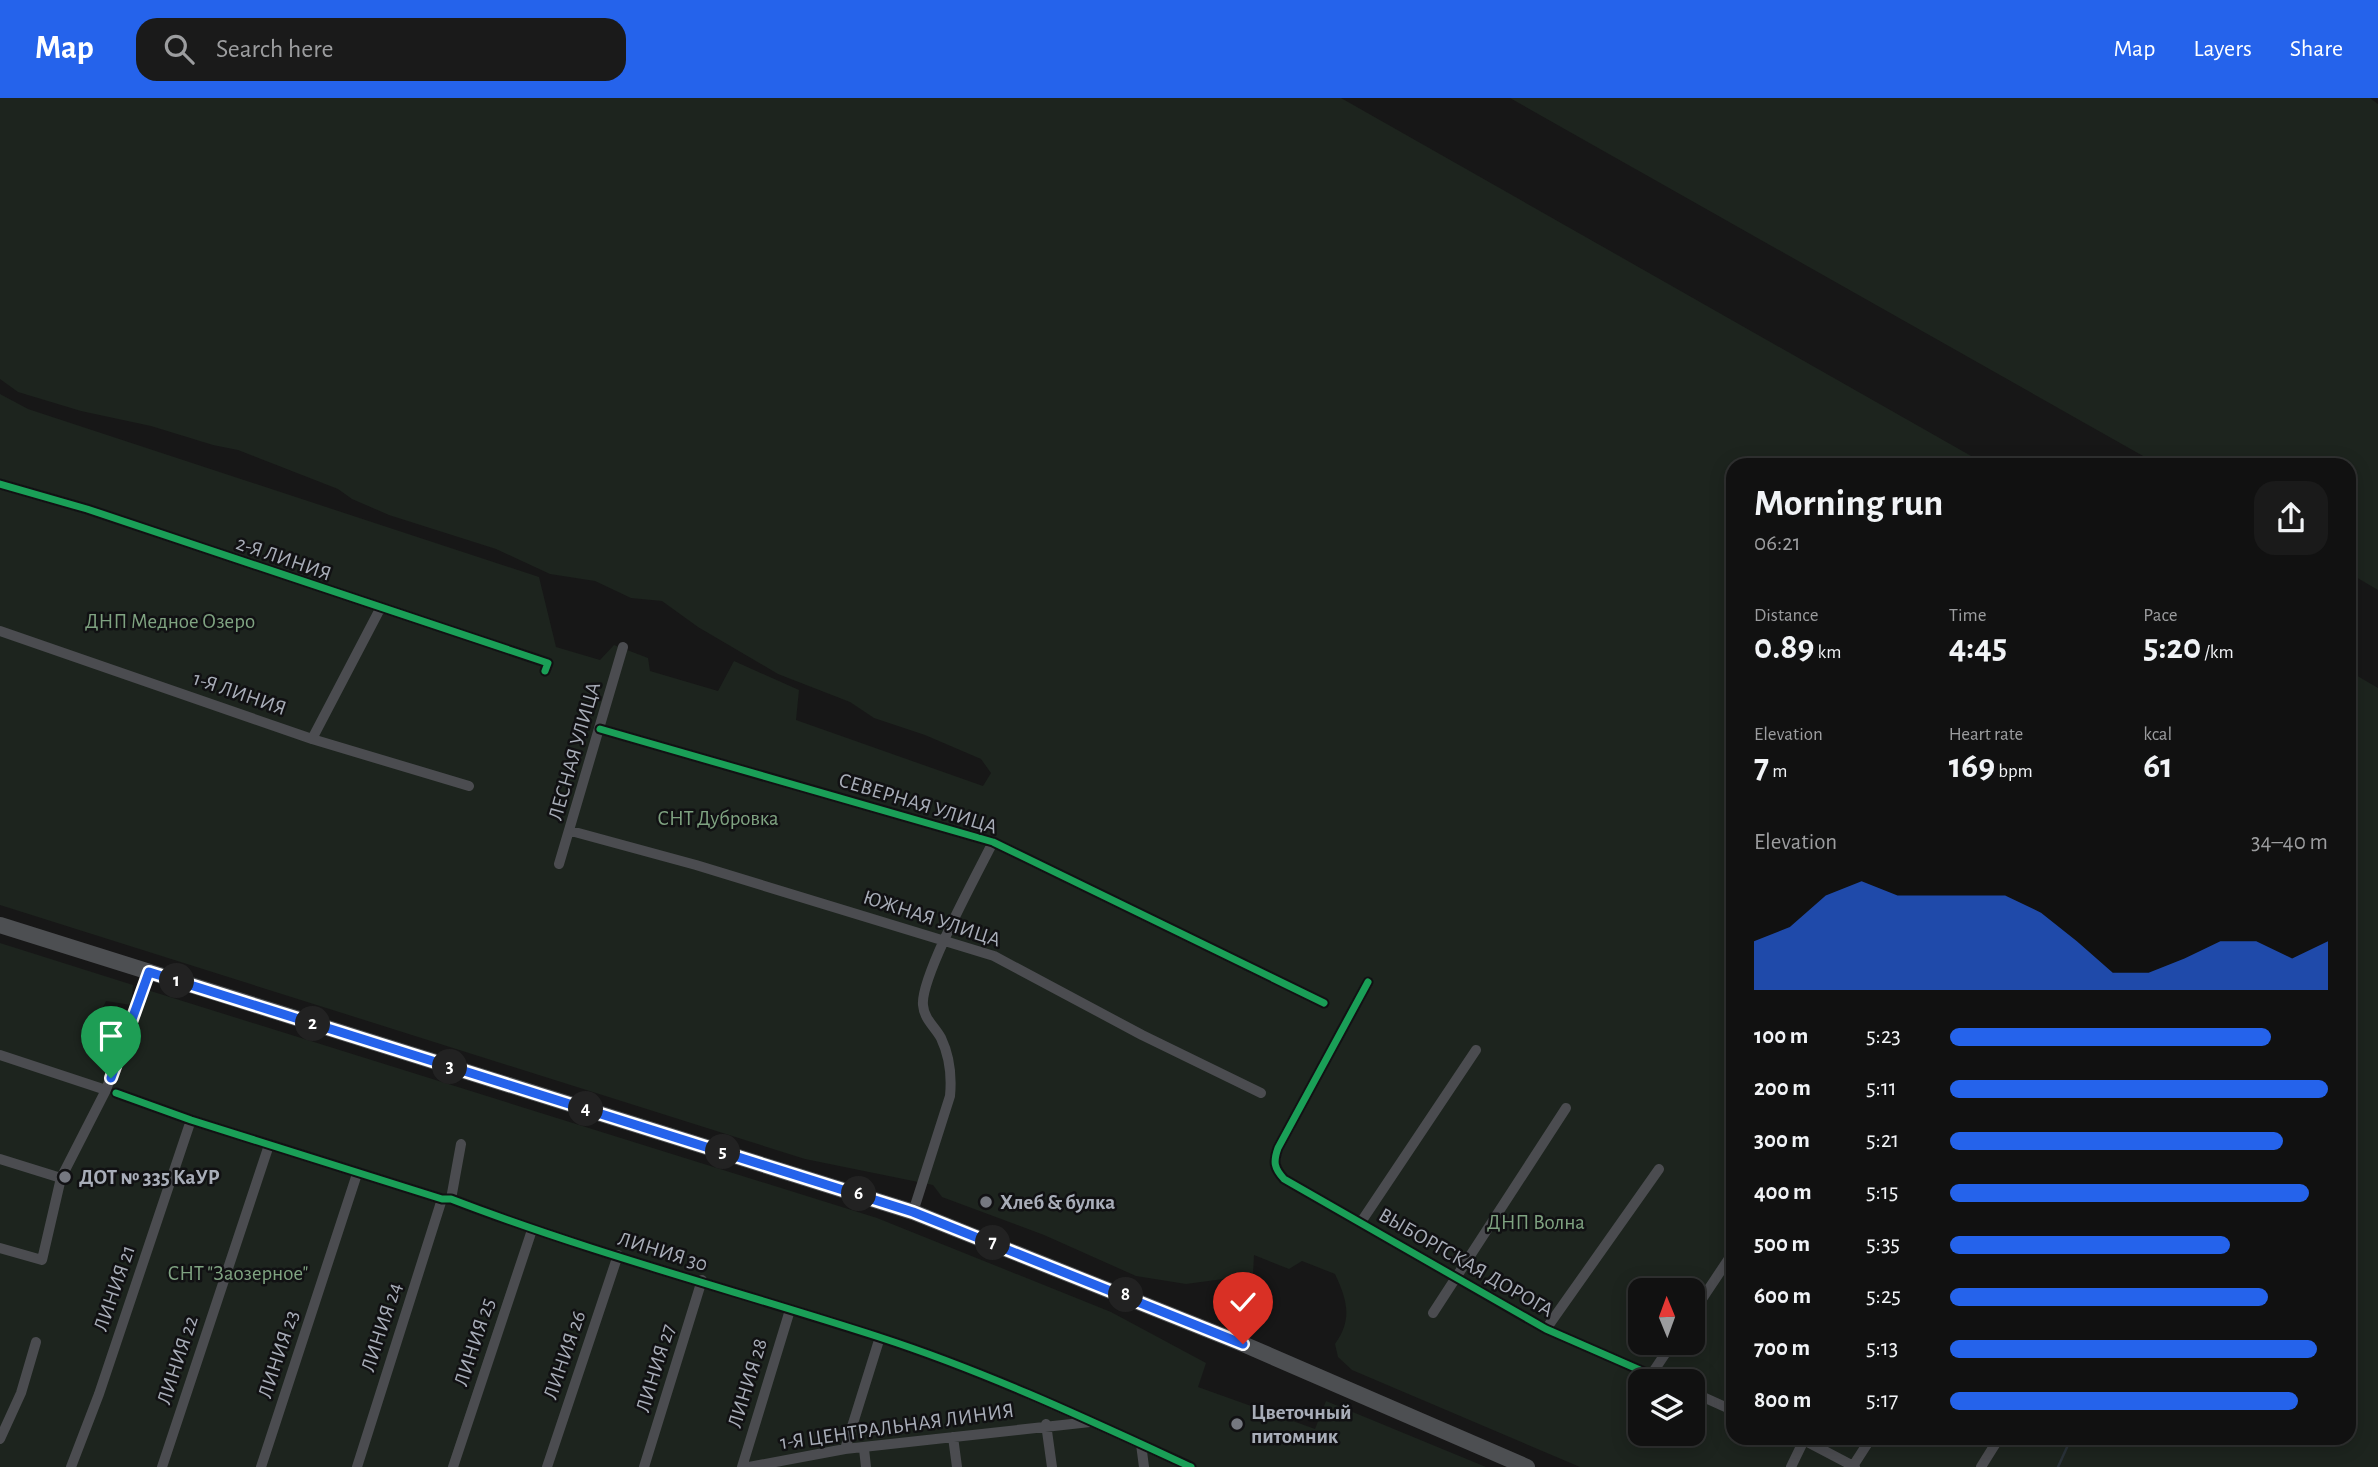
<!DOCTYPE html>
<meta charset="utf-8">
<style>
:root{--surface:#111;--page:#1a1a1a;--text:#f1f3f6;--muted:#9c9d9f;--line:#303131;--accent:#2563eb}
body{margin:0;font-family:"Alegreya Sans",sans-serif;background:var(--page);color:var(--text);height:100vh;display:flex;flex-direction:column;font-size:26px;white-space:nowrap}
*{box-sizing:border-box;margin:0}
p{font-size:23px;color:var(--muted)}
.icon{flex:none;width:38px;height:38px;fill:none;stroke:currentColor;stroke-width:2;stroke-linecap:round;stroke-linejoin:round}
.map{position:relative;flex:1;overflow:hidden}
.drawer{position:absolute;left:1726px;top:360px;width:630px;height:987px;display:flex;flex-direction:column;background:var(--surface);border-radius:21px;box-shadow:0 4px 18px #0003,0 0 0 2px var(--line)}
.drawer>*{flex:none}
.needle{width:46px;rotate:359deg}
.controls{position:absolute;left:1628px;top:1180px;display:grid;gap:14px}
.controls a{display:grid;place-items:center;width:77px;height:77px;border-radius:14px;background:var(--surface);box-shadow:0 4px 18px #0003,0 0 0 2px var(--line);font-size:35px}
.pin{position:absolute;display:grid;place-items:center;width:60px;height:60px;color:#fff;margin:-72px -30px;border-radius:50% 50% 50% 0;rotate:-45deg;box-shadow:0 0 7px #0007}
.pin .icon{rotate:45deg}
.km{position:absolute;width:35px;height:35px;margin:-18px;border-radius:50%;background:#222;color:#fff;font-size:19px;line-height:35px;text-align:center}
.round{display:grid;place-items:center;flex:none;width:74px;height:74px;border-radius:21px;background:var(--page)}
.head{display:flex;align-items:center;justify-content:space-between;height:119px;padding:0 28px}
h1{font-size:38px;font-weight:700;line-height:52px}
.metrics{display:grid;grid-template-columns:repeat(3,1fr);gap:10px;height:119px;padding:7px 28px}
.metrics div{display:grid;align-content:center}
.metrics b{font-size:35px;font-weight:700}
.metrics small{font-size:19px;font-weight:400}
.metrics p{font-size:19px}
.chart{height:196px;padding:14px 28px}
.chart p{display:flex;justify-content:space-between}
.chart svg{width:100%;height:126px;margin-top:7px;fill:var(--accent);opacity:.7}
ul{padding:0 28px;list-style:none;font-size:23px}
li{display:grid;grid-template-columns:112px 84px 1fr;align-items:center;height:52px}
li i{height:18px;border-radius:9px;background:var(--accent)}
header{display:flex;align-items:center;gap:42px;box-sizing:border-box;height:98px;padding:0 35px;background:var(--accent);color:#fff}
header strong{font-size:33px}
nav{display:flex;gap:38px;margin-inline-start:auto;font-size:24px}
.search{width:490px;height:63px;background:var(--page);display:flex;align-items:center;gap:18px;box-sizing:border-box;padding:0 24px;border-radius:21px;color:var(--muted);font-size:26px}
.map>svg:first-child{display:block}
.green{fill:#1d241e;fill-rule:evenodd}
.lines{fill:none;stroke-linecap:round;stroke-linejoin:round}
.stream{stroke:#2a3239;stroke-width:2.5}
.street{stroke:#4b4c50;stroke-width:10}
.primary{stroke:#4d4f52;stroke-width:16}
.cycleway-casing{stroke:#111113;stroke-width:11}
.cycleway{stroke:#1a9f57;stroke-width:7}
.route-casing{stroke:#fff;stroke-width:14}
.route{stroke:#2563eb;stroke-width:9}
.poi-dot{fill:#757880;stroke:#111113;stroke-width:2.5}
.labels{text-anchor:middle;stroke-width:5;stroke-linejoin:round;paint-order:stroke}
.street-label{font-size:21px;fill:#a8adb8;stroke:#111113}
.park-label{font-size:21px;fill:#7fa381;stroke:#111113}
.poi-label{font-size:21px;font-weight:bold;fill:#a8adb8;stroke:#111113;text-anchor:start}
</style>
<header>
<strong>Map</strong>
<div class="search"><svg class="icon" aria-label="search" viewBox="0 0 24 24"><circle cx="10" cy="10" r="6"/><path d="M15 15l6 6"/></svg>Search here</div>
<nav><a>Map</a><a>Layers</a><a>Share</a></nav>
</header>
<div class="map">
<svg width="2378" height="1369" viewBox="0 0 2378 1369">
<rect width="100%" height="100%" fill="#171717"/>
<path class="green" d="M0,0H1341L1987,367L1732,368V1340H2348L2349,573L2378,590V1369H1580L1352,1272L1338,1259L1335,1246C1353,1221 1347,1202 1335,1176L1302,1163L1289,1171L1254,1157L1253,1177L1186,1186L1136,1178L1044,1137L942,1099L933,1087L805,1061L0,807V296L28,311L539,479L556,549L600,562L614,547L648,560L650,573L718,593L734,563L799,592L796,622L983,688L991,675L981,661L925,637L874,620L850,604L778,576L698,529L662,503L631,500L595,483L550,476L496,451L389,417L352,401L338,391L238,352L213,347L151,328L81,313L18,294L0,281ZM1640,1192H1692V1244H1640ZM1640,1283H1692V1335H1640Z
M1510,0H2370L2378,6V492L2349,475L2348,368L2159,367Z
M0,845L133,887L131,907L106,903L93,931L126,940L141,890L877,1120L1111,1214L1206,1265L1198,1289L1315,1331L1326,1303L1486,1369H0Z"/>
<g class="lines">
<path class="stream" d="M2058,1369L2068,1347"/>
<path class="street" d="M0,386L87,411L548,565L545,573
M0,533L312,641L469,688
M600,631L993,744L1324,905
M312,641L380,511
M571,733L696,767L994,858L1142,937L1261,995
M559,766L623,549
M1368,884L1278,1050C1273,1064 1274,1070 1284,1081L1546,1231L1665,1283
M0,957L106,992
M116,995L191,1022L442,1101H451C591,1155 737,1193 879,1239C987,1274 1089,1322 1191,1369
M0,1061L61,1080
M451,1101L461,1046
M913,1114L950,998C952,977 950,959 941,940C935,929 924,921 923,907C920,880 978,774 993,744
M1361,1124L1476,952
M0,1150L42,1162L61,1080L106,992L149,874
M1433,1215L1566,1010
M1692,1216L1732,1156
M1546,1231L1659,1071
M1651,1277L1673,1244
M1692,1294L1732,1312
M1046,1326L1052,1369
M953,1339L957,1369
M1800,1340L1855,1369
M0,1341L21,1295L36,1244
M1141,1346L1144,1369
M845,1351L880,1239
M864,1351L866,1369
M1853,1368L1871,1340
M71,1369L99,1296L191,1022
M162,1369L269,1047
M261,1369L357,1076
M357,1369L442,1101
M453,1369L532,1132
M547,1369L618,1157
M644,1369L702,1182
M742,1369L790,1212
M749,1369L845,1351L1090,1324
M1791,1369L1804,1342
M1981,1369L1999,1340"/>
<path class="primary" d="M0,827L913,1114L1243,1246L1527,1369"/>
<defs>
<path id="cycleway" d="M0,386L87,411L548,565L545,573
M600,631L993,744L1324,905
M1368,884L1278,1050C1273,1064 1274,1070 1284,1081L1546,1231L1665,1283
M116,995L191,1022L442,1101H451C591,1155 737,1193 879,1239C987,1274 1089,1322 1191,1369"/>
</defs>
<use href="#cycleway" class="cycleway-casing"/>
<use href="#cycleway" class="cycleway"/>
</g>
<g class="lines">
<defs>
<path id="route" d="M111,980L149,874L913,1114L1243,1246"/>
</defs>
<use href="#route" class="route-casing"/>
<use href="#route" class="route"/>
</g>
<g class="poi-dot">
<circle cx="65" cy="1079" r="7"/>
<circle cx="986" cy="1104" r="7"/>
<circle cx="1237" cy="1326" r="7"/>
</g>
<g class="labels">
<g class="street-label">
<text transform="translate(284 460) rotate(19)" y="7">2-Я ЛИНИЯ</text>
<text transform="translate(240 595) rotate(19)" y="7">1-Я ЛИНИЯ</text>
<text transform="translate(574 653) rotate(-74)" y="7">ЛЕСНАЯ УЛИЦА</text>
<text transform="translate(918 705) rotate(17)" y="7">СЕВЕРНАЯ УЛИЦА</text>
<text transform="translate(932 820) rotate(18)" y="7">ЮЖНАЯ УЛИЦА</text>
<text transform="translate(663 1153) rotate(17)" y="7">ЛИНИЯ 30</text>
<text transform="translate(1466 1164) rotate(30)" y="7">ВЫБОРГСКАЯ ДОРОГА</text>
<text transform="translate(114 1190) rotate(-71)" y="7">ЛИНИЯ 21</text>
<text transform="translate(381 1229) rotate(-72)" y="7">ЛИНИЯ 24</text>
<text transform="translate(474 1244) rotate(-72)" y="7">ЛИНИЯ 25</text>
<text transform="translate(278 1256) rotate(-72)" y="7">ЛИНИЯ 23</text>
<text transform="translate(564 1257) rotate(-71)" y="7">ЛИНИЯ 26</text>
<text transform="translate(177 1262) rotate(-72)" y="7">ЛИНИЯ 22</text>
<text transform="translate(655 1270) rotate(-73)" y="7">ЛИНИЯ 27</text>
<text transform="translate(747 1285) rotate(-73)" y="7">ЛИНИЯ 28</text>
<text transform="translate(897 1328) rotate(-8)" y="7">1-Я ЦЕНТРАЛЬНАЯ ЛИНИЯ</text>
</g>
<g class="park-label">
<text x="170" y="530">ДНП Медное Озеро</text>
<text x="718" y="727">СНТ Дубровка</text>
<text x="1536" y="1131">ДНП Волна</text>
<text x="238" y="1182">СНТ "Заозерное"</text>
</g>
<g class="poi-label">
<text x="79" y="1086">ДОТ № 335 КаУР</text>
<text x="1000" y="1111">Хлеб &amp; булка</text>
<text x="1251" y="1321">Цветочный<tspan x="1251" dy="24">питомник</tspan></text>
</g>
</g>
</svg>
<div class="controls">
<a><svg class="needle" viewBox="-14 -14 28 28"><path d="M0-13l5 13h-10z" fill="#e53935"/><path d="M0 13l5-13h-10z" fill="#9c9d9f"/></svg></a>
<a><svg class="icon" aria-label="layers" viewBox="0 0 24 24"><path d="M12 4l9 5-9 5-9-5zM3 14l9 5 9-5"/></svg></a>
</div>
<div class="pin" style="left:111px;top:980px;background:#1e9e55"><svg class="icon" aria-label="arrive" viewBox="0 0 24 24"><path d="M6 21V4h12l-3 4 3 4H6"/></svg></div>
<div class="pin" style="left:1243px;top:1246px;background:#d93025"><svg class="icon" aria-label="check" viewBox="0 0 24 24"><path d="M5 12l5 5 9-10"/></svg></div>
<b class="km" style="left:177px;top:883px">1</b>
<b class="km" style="left:313px;top:926px">2</b>
<b class="km" style="left:450px;top:969px">3</b>
<b class="km" style="left:586px;top:1011px">4</b>
<b class="km" style="left:723px;top:1054px">5</b>
<b class="km" style="left:859px;top:1096px">6</b>
<b class="km" style="left:993px;top:1145px">7</b>
<b class="km" style="left:1126px;top:1197px">8</b>
<section class="drawer">
<div class="head"><div><h1>Morning run</h1><p>06:21</p></div><a class="round"><svg class="icon" aria-label="share" viewBox="0 0 24 24"><path d="M12 15V3M7 8l5-5 5 5M5 13v7h14v-7"/></svg></a></div>
<div class="metrics">
<div><p>Distance</p><b>0.89<small> km</small></b></div>
<div><p>Time</p><b>4:45</b></div>
<div><p>Pace</p><b>5:20<small> /km</small></b></div>
</div>
<div class="metrics">
<div><p>Elevation</p><b>7<small> m</small></b></div>
<div><p>Heart rate</p><b>169<small> bpm</small></b></div>
<div><p>kcal</p><b>61</b></div>
</div>
<div class="chart"><p><span>Elevation</span>34–40 m</p>
<svg viewBox="0 0 160 44" preserveAspectRatio="none"><path d="M0 44V27L10 22L20 11L30 6L40 11L50 11L60 11L70 11L80 17L90 27L100 38L110 38L120 33L130 27L140 27L150 33L160 27V44z"/></svg>
</div>
<ul>
<li><b>100 m</b>5:23<i style="width:85%"></i></li>
<li><b>200 m</b>5:11<i style="width:100%"></i></li>
<li><b>300 m</b>5:21<i style="width:88%"></i></li>
<li><b>400 m</b>5:15<i style="width:95%"></i></li>
<li><b>500 m</b>5:35<i style="width:74%"></i></li>
<li><b>600 m</b>5:25<i style="width:84%"></i></li>
<li><b>700 m</b>5:13<i style="width:97%"></i></li>
<li><b>800 m</b>5:17<i style="width:92%"></i></li>
</ul>
</section>
</div>
